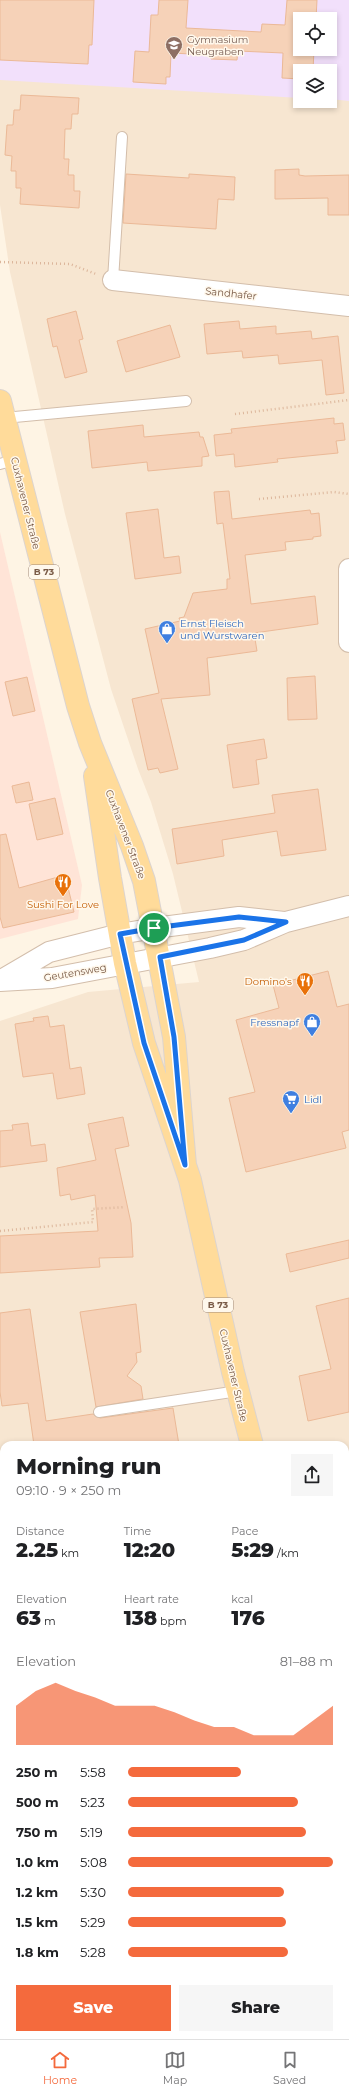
<!DOCTYPE html>
<meta charset="utf-8">
<style>
:root{--surface:#fff;--page:#f6f6f6;--text:#202124;--muted:#757577;--line:#e0e0e0;--accent:#f46a3d}
body{margin:0;font-family:Montserrat,sans-serif;background:var(--page);color:var(--text);height:100vh;display:flex;flex-direction:column;font-size:15px;white-space:nowrap}
*{box-sizing:border-box;margin:0}
p{font-size:13px;color:var(--muted)}
.icon{flex:none;width:22px;height:22px;fill:none;stroke:currentColor;stroke-width:2;stroke-linecap:round;stroke-linejoin:round}
.map{position:relative;flex:1;overflow:hidden}
.drawer{position:absolute;left:0px;top:1441px;width:349px;height:598px;display:flex;flex-direction:column;background:var(--surface);border-radius:12px 12px 0 0;box-shadow:0 2px 6px #0003}
.drawer>*{flex:none}
.buttons{position:absolute;left:293px;top:12px;display:grid;gap:8px}
.buttons a{display:grid;place-items:center;width:44px;height:44px;border-radius:0px;background:var(--surface);box-shadow:0 2px 6px #0003;font-size:20px}
.pin{position:absolute;display:grid;place-items:center;width:34px;height:34px;color:#fff;margin:-17px;border:2px solid #fff;border-radius:50%;box-shadow:0 1px 4px #0007}
.round{display:grid;place-items:center;flex:none;width:42px;height:42px;border-radius:0px;background:var(--page)}
.summary{display:flex;align-items:center;justify-content:space-between;height:68px;padding:0 16px}
h1{font-size:22px;font-weight:800;line-height:30px}
.figures{display:grid;grid-template-columns:repeat(3,1fr);gap:6px;height:68px;padding:4px 16px}
.figures div{display:grid;align-content:center}
.figures b{font-size:20px;font-weight:800}
.figures small{font-size:11px;font-weight:400}
.figures p{font-size:11px}
.chart{height:112px;padding:8px 16px}
.chart p{display:flex;justify-content:space-between}
.chart svg{width:100%;height:72px;margin-top:4px;fill:var(--accent);opacity:.7}
.action{display:flex;gap:8px;margin-top:auto;padding:8px 16px}
.action a{flex:1;height:46px;border-radius:0px;background:var(--accent);color:#fff;font-size:16px;font-weight:800;line-height:46px;text-align:center}
.action a+a{background:var(--page);color:var(--text)}
ul{padding:0 16px;list-style:none;font-size:13px}
li{display:grid;grid-template-columns:64px 48px 1fr;align-items:center;height:30px}
li i{height:10px;border-radius:5px;background:var(--accent)}
.tab-bar{display:flex;justify-content:space-around;align-items:center;height:56px;border-top:1px solid var(--line);background:var(--surface);font-size:11px;color:var(--muted)}
.tab-bar a{display:grid;justify-items:center;gap:2px}
.tab-bar .current{color:var(--accent)}
.map>svg:first-child{display:block}
.residential{fill:#f7e6d1;fill-rule:evenodd}
.commercial{fill:#ffe4d7}
.education{fill:#f2e0fb;fill-rule:evenodd}
.green{fill:#d2eec0}
.building{fill:#f6d2b8;stroke:#ebb997}
.lines{fill:none;stroke-linecap:round;stroke-linejoin:round}
.service-casing{stroke:#d3beab;stroke-width:12}
.minor-casing{stroke:#d3beab;stroke-width:22}
.primary-casing{stroke:#dcd4cf;stroke-width:24}
.path{stroke:#dcb69b;stroke-width:2.5;stroke-dasharray:1 3;stroke-linecap:butt}
.service{stroke:#fff;stroke-width:10}
.minor{stroke:#fff;stroke-width:20}
.primary{stroke:#ffdb9a;stroke-width:22}
.route-casing{stroke:#fff;stroke-width:8}
.route{stroke:#1a73e8;stroke-width:5}
.labels{text-anchor:middle;stroke-width:3;stroke-linejoin:round;paint-order:stroke}
.shield{fill:#fff8ec;stroke:#a18978;stroke-width:1}
.shield-label{font-size:9px;font-weight:bold;fill:#795a46}
.education-label{font-size:10px;fill:#785e54;stroke:#fff8ec;text-anchor:start}
.street-label{font-size:10px;fill:#795a46;stroke:#fff8ec}
.shop-label{font-size:10px;fill:#366cbe;stroke:#fff8ec;text-anchor:start}
.food-label{font-size:10px;fill:#c56008;stroke:#fff8ec}
</style>
<div class="map">
<svg width="349" height="2039" viewBox="0 0 349 2039">
<rect width="100%" height="100%" fill="#fef4e4"/>
<path class="residential" d="M0,0H349V2039H0V1021L88,992L199,982L173,874L151,802L138,769L111,689L65,514L10,272L0,205ZM300,19H330V49H300ZM300,71H330V101H300ZM4,1445H345V2035H4Z"/>
<path class="commercial" d="M0,532L82,885L78,919L0,939Z"/>
<path class="education" d="M0,0H349V101L330,99V71H300V98L0,80ZM300,19H330V49H300Z"/>
<path class="green" d="M4,1684V1840L0,1839V1694Z"/>
<path class="building" d="M0,0H94L92,45H89L88,64L0,60Z
M159,0H188L186,28L261,32L262,24L285,25L287,0H317L316,19H300V49H314L313,71H300V79L282,78L283,53L238,51L237,60L211,59V55L171,53L170,77H166V84L133,82L135,51L149,52L151,15H158Z
M21,95L79,98L78,114H72L71,129H65L64,159H69L68,175H74V191H80L79,208L20,204L21,188H16V171H11L12,156L5,155L7,125H13L14,110H20Z
M299,169V175L305,176L349,175V215H328V198L275,199V170Z
M126,174L189,178V174L235,177L234,200L218,199L216,229L123,223Z
M76,311L83,339L79,340L87,372L65,378L57,346L53,347L47,319Z
M239,321L240,329L276,326V334L311,331L312,339L338,336L344,393L326,395L322,360L279,364L278,355L243,358L242,351L207,354L204,324Z
M170,325L180,357L126,372L117,341Z
M334,418V424L343,423L345,440L336,441L338,453L277,459L278,462L235,467L234,454L216,456L214,435L232,433L231,429Z
M143,425L144,437L199,432L200,437H203L209,456L202,457V466L148,471L147,462L92,468L88,431Z
M229,491L232,519L310,510L311,514L319,513L321,536L313,537V539L285,542L286,550L245,555L251,604L315,596L318,624L254,633L257,651L207,658L210,695L161,699L178,769L160,773L158,768L148,770L132,699L159,693L145,629L180,621L179,618L184,617L193,593L227,589V579H230L223,523L217,524L214,492Z
M158,509L164,558L179,556L181,573L135,579L126,513Z
M315,676L317,719L288,720L287,678Z
M27,677L35,711L13,716L5,682Z
M264,739L267,758L256,760L259,784L233,788L227,745Z
M29,782L33,800L16,803L12,786Z
M318,789L326,850L281,856L277,831L222,840L224,856L177,864L172,829L275,813L272,795Z
M55,798L63,834L37,840L29,804Z
M6,834L19,888L65,875L74,912L3,928L0,917V835Z
M328,971L337,1007L349,1004V1130L342,1132L346,1148L246,1172L229,1098L255,1092L236,1020L279,1008L273,985Z
M48,1016L50,1027L64,1025L70,1069L81,1067L85,1094L57,1099L53,1073L23,1077L15,1024L34,1021L33,1018Z
M123,1117L129,1146L115,1149L131,1223L133,1257L99,1258L100,1267L0,1273V1236L98,1231L95,1195L71,1200L70,1194L60,1196L57,1168L96,1160L88,1124Z
M28,1123L31,1146L45,1144L47,1161L0,1167V1131L13,1130L12,1125Z
M349,1240V1258L290,1272L286,1254Z
M349,1298V1412L308,1421L299,1376L331,1369L316,1306Z
M136,1304L141,1352L136,1353L137,1362L127,1376L141,1386L143,1399L96,1407L80,1312Z
M30,1309L46,1421L93,1414L100,1418L173,1408L179,1445H34L28,1403L2,1406L0,1392V1313Z"/>
<g class="lines">
<defs>
<path id="service" d="M113,280L122,137
M4,418L186,401
M0,464L15,460
M99,1412L238,1391
M345,1940L349,1939"/>
<path id="minor" d="M113,280L349,306
M349,569V642
M3,979L49,952L120,934L155,928L239,917L284,922
M0,981L52,978L210,948L244,940L286,922L349,906
M0,1938H4
M99,2035V2039"/>
<path id="primary" d="M0,401L78,706L90,743L132,846L144,881L174,1037L185,1165
M95,776L110,878L125,963L144,1043L190,1180L233,1372L252,1445
M345,1845L349,1863"/>
</defs>
<use href="#service" class="service-casing"/>
<use href="#minor" class="minor-casing"/>
<use href="#primary" class="primary-casing"/>
<path class="path" d="M0,262L70,264L96,274
M235,414L349,400
M259,499L334,492L349,494
M0,1231L93,1222L92,1209L125,1207
M345,1530L349,1528
M0,1736L4,1734"/>
<use href="#service" class="service"/>
<use href="#minor" class="minor"/>
<use href="#primary" class="primary"/>
</g>
<g class="lines">
<defs>
<path id="route" d="M239,917L286,922L244,940L160,957L174,1037L185,1165L144,1043L120,934L154,928Z"/>
</defs>
<use href="#route" class="route-casing"/>
<use href="#route" class="route"/>
</g>
<defs>
<symbol id="school-pin" viewBox="-11 -11 22 30"><path d="M0 17L-7.5 6A9.5 9.5 0 1 1 7.5 6Z" fill="#8d6e63" stroke="#fff8ec"/><path d="M0-5L7-2L0 1L-7-2ZM-4 1L0 2.5L4 1V4Q0 6-4 4Z" fill="#fff"/></symbol>
<symbol id="shop-pin" viewBox="-11 -11 22 30"><path d="M0 17L-7.5 6A9.5 9.5 0 1 1 7.5 6Z" fill="#3f7fe0" stroke="#fff8ec"/><path d="M-5-2.5h2.3a2.7 3.5 0 0 1 5.4 0H5L5.5 6h-11ZM-1.5-2.5h3a1.5 2.3 0 0 0-3 0Z" fill="#fff"/></symbol>
<symbol id="restaurant-pin" viewBox="-11 -11 22 30"><path d="M0 17L-7.5 6A9.5 9.5 0 1 1 7.5 6Z" fill="#e8710a" stroke="#fff8ec"/><path d="M-5-6h1v4h1v-4h1v4h1v-4h1v5L-1.5 .5V6h-2V.5L-5-1ZM5-6V6H3V1.5H1.5Q1.5-4 5-6Z" fill="#fff"/></symbol>
<symbol id="supermarket-pin" viewBox="-11 -11 22 30"><path d="M0 17L-7.5 6A9.5 9.5 0 1 1 7.5 6Z" fill="#3f7fe0" stroke="#fff8ec"/><path d="M-6-5.5h2.5l.6 2H6L4.5 2H-2.5L-4.4-4H-6ZM-1.5 3.2a1.3 1.3 0 1 0 .1 0ZM3 3.2a1.3 1.3 0 1 0 .1 0Z" fill="#fff"/></symbol>
</defs>
<g fill-rule="evenodd">
<use href="#school-pin" x="164" y="35" width="20" height="27"/>
<use href="#shop-pin" x="157" y="619" width="20" height="27"/>
<use href="#restaurant-pin" x="53" y="872" width="20" height="27"/>
<use href="#restaurant-pin" x="295" y="971" width="20" height="27"/>
<use href="#shop-pin" x="302" y="1012" width="20" height="27"/>
<use href="#supermarket-pin" x="281" y="1089" width="20" height="27"/>
</g>
<g class="labels">
<g class="shield">
<rect x="29" y="565" width="30" height="14" rx="3"/>
<rect x="203" y="1298" width="30" height="14" rx="3"/>
</g>
<g class="shield-label">
<text x="44" y="575">B 73</text>
<text x="218" y="1308">B 73</text>
</g>
<g class="education-label">
<text x="187" y="43">Gymnasium<tspan x="187" dy="12">Neugraben</tspan></text>
</g>
<g class="street-label">
<text transform="translate(231 293) rotate(6)" y="4">Sandhafer</text>
<text transform="translate(26 503) rotate(76)" y="4">Cuxhavener Straße</text>
<text transform="translate(126 834) rotate(69)" y="4">Cuxhavener Straße</text>
<text transform="translate(75 972) rotate(-10)" y="4">Geutensweg</text>
<text transform="translate(234 1375) rotate(77)" y="4">Cuxhavener Straße</text>
</g>
<g class="shop-label">
<text x="180" y="627">Ernst Fleisch<tspan x="180" dy="12">und Wurstwaren</tspan></text>
<text x="299" y="1026" text-anchor="end">Fressnapf</text>
<text x="304" y="1103">Lidl</text>
</g>
<g class="food-label">
<text x="63" y="908">Sushi For Love</text>
<text x="292" y="985" text-anchor="end">Domino's</text>
</g>
</g>
</svg>
<div class="buttons">
<a><svg class="icon" aria-label="locate" viewBox="0 0 24 24"><circle cx="12" cy="12" r="6"/><path d="M12 2v4M12 18v4M2 12h4M18 12h4"/></svg></a>
<a><svg class="icon" aria-label="layers" viewBox="0 0 24 24"><path d="M12 4l9 5-9 5-9-5zM3 14l9 5 9-5"/></svg></a>
</div>
<div class="pin" style="left:154px;top:928px;background:#1e9e55"><svg class="icon" aria-label="arrive" viewBox="0 0 24 24"><path d="M6 21V4h12l-3 4 3 4H6"/></svg></div>
<section class="drawer">
<div class="summary"><div><h1>Morning run</h1><p>09:10 · 9 × 250 m</p></div><a class="round"><svg class="icon" aria-label="share" viewBox="0 0 24 24"><path d="M12 15V3M7 8l5-5 5 5M5 13v7h14v-7"/></svg></a></div>
<div class="figures">
<div><p>Distance</p><b>2.25<small> km</small></b></div>
<div><p>Time</p><b>12:20</b></div>
<div><p>Pace</p><b>5:29<small> /km</small></b></div>
</div>
<div class="figures">
<div><p>Elevation</p><b>63<small> m</small></b></div>
<div><p>Heart rate</p><b>138<small> bpm</small></b></div>
<div><p>kcal</p><b>176</b></div>
</div>
<div class="chart"><p><span>Elevation</span>81–88 m</p>
<svg viewBox="0 0 160 44" preserveAspectRatio="none"><path d="M0 44V20L10 11L20 6L30 11L40 15L50 20L60 20L70 20L80 24L90 29L100 33L110 33L120 38L130 38L140 38L150 29L160 20V44z"/></svg>
</div>
<ul>
<li><b>250 m</b>5:58<i style="width:55%"></i></li>
<li><b>500 m</b>5:23<i style="width:83%"></i></li>
<li><b>750 m</b>5:19<i style="width:87%"></i></li>
<li><b>1.0 km</b>5:08<i style="width:100%"></i></li>
<li><b>1.2 km</b>5:30<i style="width:76%"></i></li>
<li><b>1.5 km</b>5:29<i style="width:77%"></i></li>
<li><b>1.8 km</b>5:28<i style="width:78%"></i></li>
</ul>
<div class="action"><a>Save</a><a>Share</a></div>
</section>
</div>
<nav class="tab-bar">
<a class="current"><svg class="icon" aria-label="home" viewBox="0 0 24 24"><path d="M3 11l9-7 9 7M6 9v11h12V9"/></svg>Home</a>
<a><svg class="icon" aria-label="map" viewBox="0 0 24 24"><path d="M3 6l6-2 6 2 6-2v14l-6 2-6-2-6 2zM9 4v14M15 6v14"/></svg>Map</a>
<a><svg class="icon" aria-label="saved" viewBox="0 0 24 24"><path d="M7 4h10v16l-5-4-5 4z"/></svg>Saved</a>
</nav>
